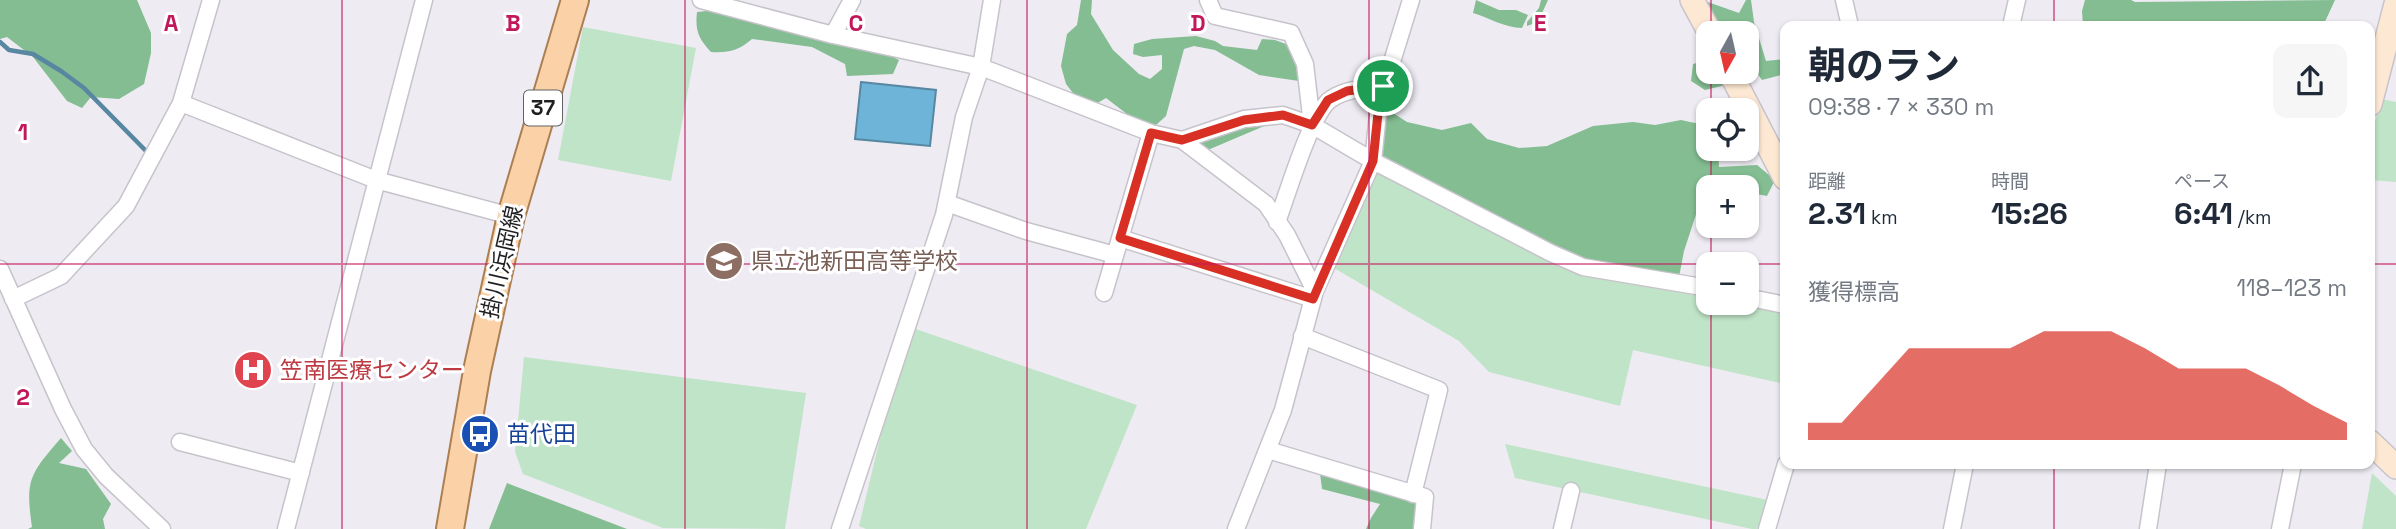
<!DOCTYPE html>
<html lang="ja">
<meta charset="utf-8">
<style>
:root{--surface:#fff;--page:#f6f6f7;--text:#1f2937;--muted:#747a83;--accent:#d93025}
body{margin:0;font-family:"Space Grotesk","Noto Sans JP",sans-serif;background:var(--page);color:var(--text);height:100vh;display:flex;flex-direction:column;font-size:26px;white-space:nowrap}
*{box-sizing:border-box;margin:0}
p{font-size:23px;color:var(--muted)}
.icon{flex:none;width:38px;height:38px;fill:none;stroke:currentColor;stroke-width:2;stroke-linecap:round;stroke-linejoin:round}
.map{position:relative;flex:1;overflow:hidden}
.drawer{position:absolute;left:1780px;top:21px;width:595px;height:448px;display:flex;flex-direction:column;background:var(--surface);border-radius:14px;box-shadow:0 2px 5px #0004}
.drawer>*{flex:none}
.needle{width:46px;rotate:188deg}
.controls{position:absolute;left:1696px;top:21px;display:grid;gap:14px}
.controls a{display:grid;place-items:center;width:63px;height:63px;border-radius:14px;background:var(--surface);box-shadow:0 2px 5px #0004;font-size:35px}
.pin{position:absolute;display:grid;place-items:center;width:60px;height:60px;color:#fff;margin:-30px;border:4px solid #fff;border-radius:50%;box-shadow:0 2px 7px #0007}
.round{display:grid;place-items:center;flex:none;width:74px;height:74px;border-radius:14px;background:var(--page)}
.overview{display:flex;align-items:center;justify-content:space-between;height:119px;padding:0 28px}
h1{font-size:38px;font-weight:700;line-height:52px}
.metrics{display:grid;grid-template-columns:repeat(3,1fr);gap:10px;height:119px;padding:7px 28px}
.metrics div{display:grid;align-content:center}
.metrics b{font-size:30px;font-weight:700}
.metrics small{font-size:19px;font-weight:400}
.metrics p{font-size:19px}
.chart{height:196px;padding:14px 28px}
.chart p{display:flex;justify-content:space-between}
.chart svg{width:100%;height:126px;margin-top:7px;fill:var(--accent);opacity:.7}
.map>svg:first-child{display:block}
.green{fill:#c0e4c7}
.forest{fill:#83bd91}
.water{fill:#6eb3d8;stroke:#5787a1;stroke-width:2}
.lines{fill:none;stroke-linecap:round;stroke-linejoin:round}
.stream{stroke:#5787a1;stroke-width:4.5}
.street-casing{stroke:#c7c3cb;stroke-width:19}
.secondary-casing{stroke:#c7c3cb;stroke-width:26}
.primary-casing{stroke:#ac7f52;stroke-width:30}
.street{stroke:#fff;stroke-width:16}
.secondary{stroke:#fde8d3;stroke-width:23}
.primary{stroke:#fbd1a7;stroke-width:26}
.route-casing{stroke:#fff;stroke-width:14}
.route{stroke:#d93025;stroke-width:9}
.grid{fill:none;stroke:#c2185b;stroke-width:2;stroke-opacity:0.55}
.labels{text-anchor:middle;stroke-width:6;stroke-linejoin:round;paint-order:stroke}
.shield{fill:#fff;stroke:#636264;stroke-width:2}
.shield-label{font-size:21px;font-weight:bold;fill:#201f22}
.education-label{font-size:23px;fill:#785e54;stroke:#fff;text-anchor:start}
.street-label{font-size:23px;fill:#201f22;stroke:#fff}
.health-label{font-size:23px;fill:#be3a42;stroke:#fff;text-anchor:start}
.transit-label{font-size:23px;fill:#164399;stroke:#fff;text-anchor:start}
.grid-label{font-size:23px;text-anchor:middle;font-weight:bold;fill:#c2185b;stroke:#fff;stroke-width:6;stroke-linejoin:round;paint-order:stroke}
</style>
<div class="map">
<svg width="2396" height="529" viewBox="0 0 2396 529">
<rect width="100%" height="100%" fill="#eeebf3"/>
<path class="green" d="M583,27L696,48L671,181L558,160Z
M2381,99L2396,102V182L2370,180V141Z
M1377,163L1708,289V303L1785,302V384L1633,350L1620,406L1489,372L1459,341L1327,264Z
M907,326L1137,405L1086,529H866L859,526Z
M524,357L806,393L785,529L663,528L523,474L515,452Z
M1505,444L1768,500L1757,529H1752L1515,478Z
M2372,473L2396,496V529H2362Z"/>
<path class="forest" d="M0,0H137L151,33V53L144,84L119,99L91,97L82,108L67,101L33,57L7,37L0,39Z
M1081,0H1092L1091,14L1113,50L1139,74L1150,79L1162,69V55L1143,57L1133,54L1134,44L1152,39L1196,36L1215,41L1223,46L1257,50L1262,39L1275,40L1294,47L1306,82L1259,75L1215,50L1194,46L1184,49L1166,116L1156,125L1127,114L1106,98L1096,104L1076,97L1066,84L1061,66L1067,34L1077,25Z
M1476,0L1499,10H1516L1528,15L1522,28C1505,28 1490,18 1473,13Z
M1541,0H1548L1538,22L1527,26V22L1539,8Z
M1702,0L1739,13L1746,0H1751L1754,22L1766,61L1785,59V74L1762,80L1755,70L1741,75L1739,72H1746V33H1718Z
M2085,0H2131L2135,2L2335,0L2323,26H2083L2082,11Z
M718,10L885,53L899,60L893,74L847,76L845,64L812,47L752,39C738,51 728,53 711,52C698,38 695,30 697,12Z
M1708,60V72H1719L1726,85L1705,90L1691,81L1693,64Z
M1379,104L1407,122L1442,130L1471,123L1487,139L1519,148L1547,146L1593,126L1633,122L1655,125L1681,120L1695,123L1708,121V149H1718L1719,167L1757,165L1775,180L1767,196L1747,192L1746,187H1724L1706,184L1684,251L1678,282L1577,264L1377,163Z
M1283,118L1203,152L1187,141L1244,122Z
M61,438L72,451L59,463L86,469L111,504L103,519L105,529H28L32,527C25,479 30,474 61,438Z
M1320,473L1414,497L1419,517L1415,529H1366L1371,518L1380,504L1322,489Z
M507,483L627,529H489Z"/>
<path class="water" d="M861,82L936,90L930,146L855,139Z"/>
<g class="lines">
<path class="stream" d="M0,42L9,50L33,54L61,71L84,88L147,152"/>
<defs>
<path id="street" d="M211,0L181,103L376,180L511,216
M701,0L833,35L981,67L1151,133L1182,140L1244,119L1283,115L1312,125L1373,161L1551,253L1583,267L1708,288
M1208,0L1215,16L1291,33L1305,64L1312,125
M1844,0L1850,26
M2011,26L2017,0
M833,35L852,0
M1182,140L1266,204L1287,235L1315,291
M947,203L1026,231L1115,255
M1277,222C1287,196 1311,112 1331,99C1346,89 1365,88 1383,86
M1120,238L1313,299
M0,269L63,409L84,449L106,476L162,529
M1104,293L1151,133
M1746,297L1785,305
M13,299L61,276L126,206L181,103
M1302,336L1439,390L1413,494
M180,442L301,473
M1268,450L1425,497L1422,529
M286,529L424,0
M840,529L944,215L964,117L981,67L992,0
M1236,529L1283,410L1315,291L1373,161L1379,104L1411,0
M1562,529L1571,491
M1767,529L1786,464
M1952,529L1965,464
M2148,529L2158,464
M2280,529L2293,464"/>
<path id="secondary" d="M1692,0L1710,33
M1730,72L1785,178
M2370,104L2396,4
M2370,442L2396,467"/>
<path id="primary" d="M450,529L477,371L511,216L575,0"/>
</defs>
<use href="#street" class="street-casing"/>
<use href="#secondary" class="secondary-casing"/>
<use href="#primary" class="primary-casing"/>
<use href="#street" class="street"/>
<use href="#secondary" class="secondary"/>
<use href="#primary" class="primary"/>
</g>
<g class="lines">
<defs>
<path id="route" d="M1383,86L1379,104L1373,161L1313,299L1120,238L1151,133L1182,140L1244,120L1283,115L1312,125L1328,100L1347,91Z"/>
</defs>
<use href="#route" class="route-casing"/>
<use href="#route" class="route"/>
</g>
<path class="grid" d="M342,0V529M685,0V529M1027,0V529M1369,0V529M1711,0V33M2054,0V26M1711,72V110M1711,149V187M1711,226V264M0,264H1708M1746,264H1785M2370,264H2396M1711,303V529M2054,464V529"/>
<defs>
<symbol id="school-disc" viewBox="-11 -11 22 22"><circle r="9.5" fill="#8d6e63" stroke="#fff"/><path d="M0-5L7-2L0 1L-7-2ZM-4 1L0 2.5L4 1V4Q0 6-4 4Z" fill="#fff"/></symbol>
<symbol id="hospital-disc" viewBox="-11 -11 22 22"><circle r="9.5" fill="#e0444e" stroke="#fff"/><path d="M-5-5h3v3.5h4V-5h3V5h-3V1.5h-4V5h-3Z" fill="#fff"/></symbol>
<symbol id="bus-disc" viewBox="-11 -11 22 22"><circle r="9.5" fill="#1a4fb4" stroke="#fff"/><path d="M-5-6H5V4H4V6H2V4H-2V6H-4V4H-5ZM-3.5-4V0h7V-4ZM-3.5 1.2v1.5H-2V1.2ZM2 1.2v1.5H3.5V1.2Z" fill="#fff"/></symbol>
</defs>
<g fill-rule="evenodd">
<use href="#school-disc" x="702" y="239" width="44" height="44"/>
<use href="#hospital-disc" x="231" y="348" width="44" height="44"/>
<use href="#bus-disc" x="458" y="412" width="44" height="44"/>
</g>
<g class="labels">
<rect class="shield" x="524" y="90.5" width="38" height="35" rx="5"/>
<g class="shield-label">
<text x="543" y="115">37</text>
</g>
<g class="education-label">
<text x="751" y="269">県立池新田高等学校</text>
</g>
<g class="street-label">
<text transform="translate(502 262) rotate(-77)" y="8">掛川浜岡線</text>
</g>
<g class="health-label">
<text x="280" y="378">笠南医療センター</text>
</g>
<g class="transit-label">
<text x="507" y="442">苗代田</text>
</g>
</g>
<g class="grid-label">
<text x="171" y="31">A</text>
<text x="513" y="31">B</text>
<text x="856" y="31">C</text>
<text x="1198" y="31">D</text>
<text x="1540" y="31">E</text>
<text x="23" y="140">1</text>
<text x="23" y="405">2</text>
</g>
</svg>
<div class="controls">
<a><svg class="needle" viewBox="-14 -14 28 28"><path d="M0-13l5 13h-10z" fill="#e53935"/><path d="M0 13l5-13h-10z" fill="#747a83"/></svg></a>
<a><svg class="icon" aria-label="locate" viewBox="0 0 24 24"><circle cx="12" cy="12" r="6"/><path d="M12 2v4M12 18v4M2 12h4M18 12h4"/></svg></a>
<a>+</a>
<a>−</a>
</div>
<div class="pin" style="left:1383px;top:86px;background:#1e9e55"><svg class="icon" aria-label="arrive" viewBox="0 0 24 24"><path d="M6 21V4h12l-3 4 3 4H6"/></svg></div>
<section class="drawer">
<div class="overview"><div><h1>朝のラン</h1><p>09:38 · 7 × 330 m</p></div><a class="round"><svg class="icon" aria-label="share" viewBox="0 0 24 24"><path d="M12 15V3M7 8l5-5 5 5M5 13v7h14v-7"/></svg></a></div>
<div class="metrics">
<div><p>距離</p><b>2.31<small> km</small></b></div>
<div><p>時間</p><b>15:26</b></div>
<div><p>ペース</p><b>6:41<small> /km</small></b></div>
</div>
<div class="chart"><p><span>獲得標高</span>118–123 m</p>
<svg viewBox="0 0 160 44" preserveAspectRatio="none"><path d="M0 44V38L10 38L20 25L30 12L40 12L50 12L60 12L70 6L80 6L90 6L100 12L110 19L120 19L130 19L140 25L150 32L160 38V44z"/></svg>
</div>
</section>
</div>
